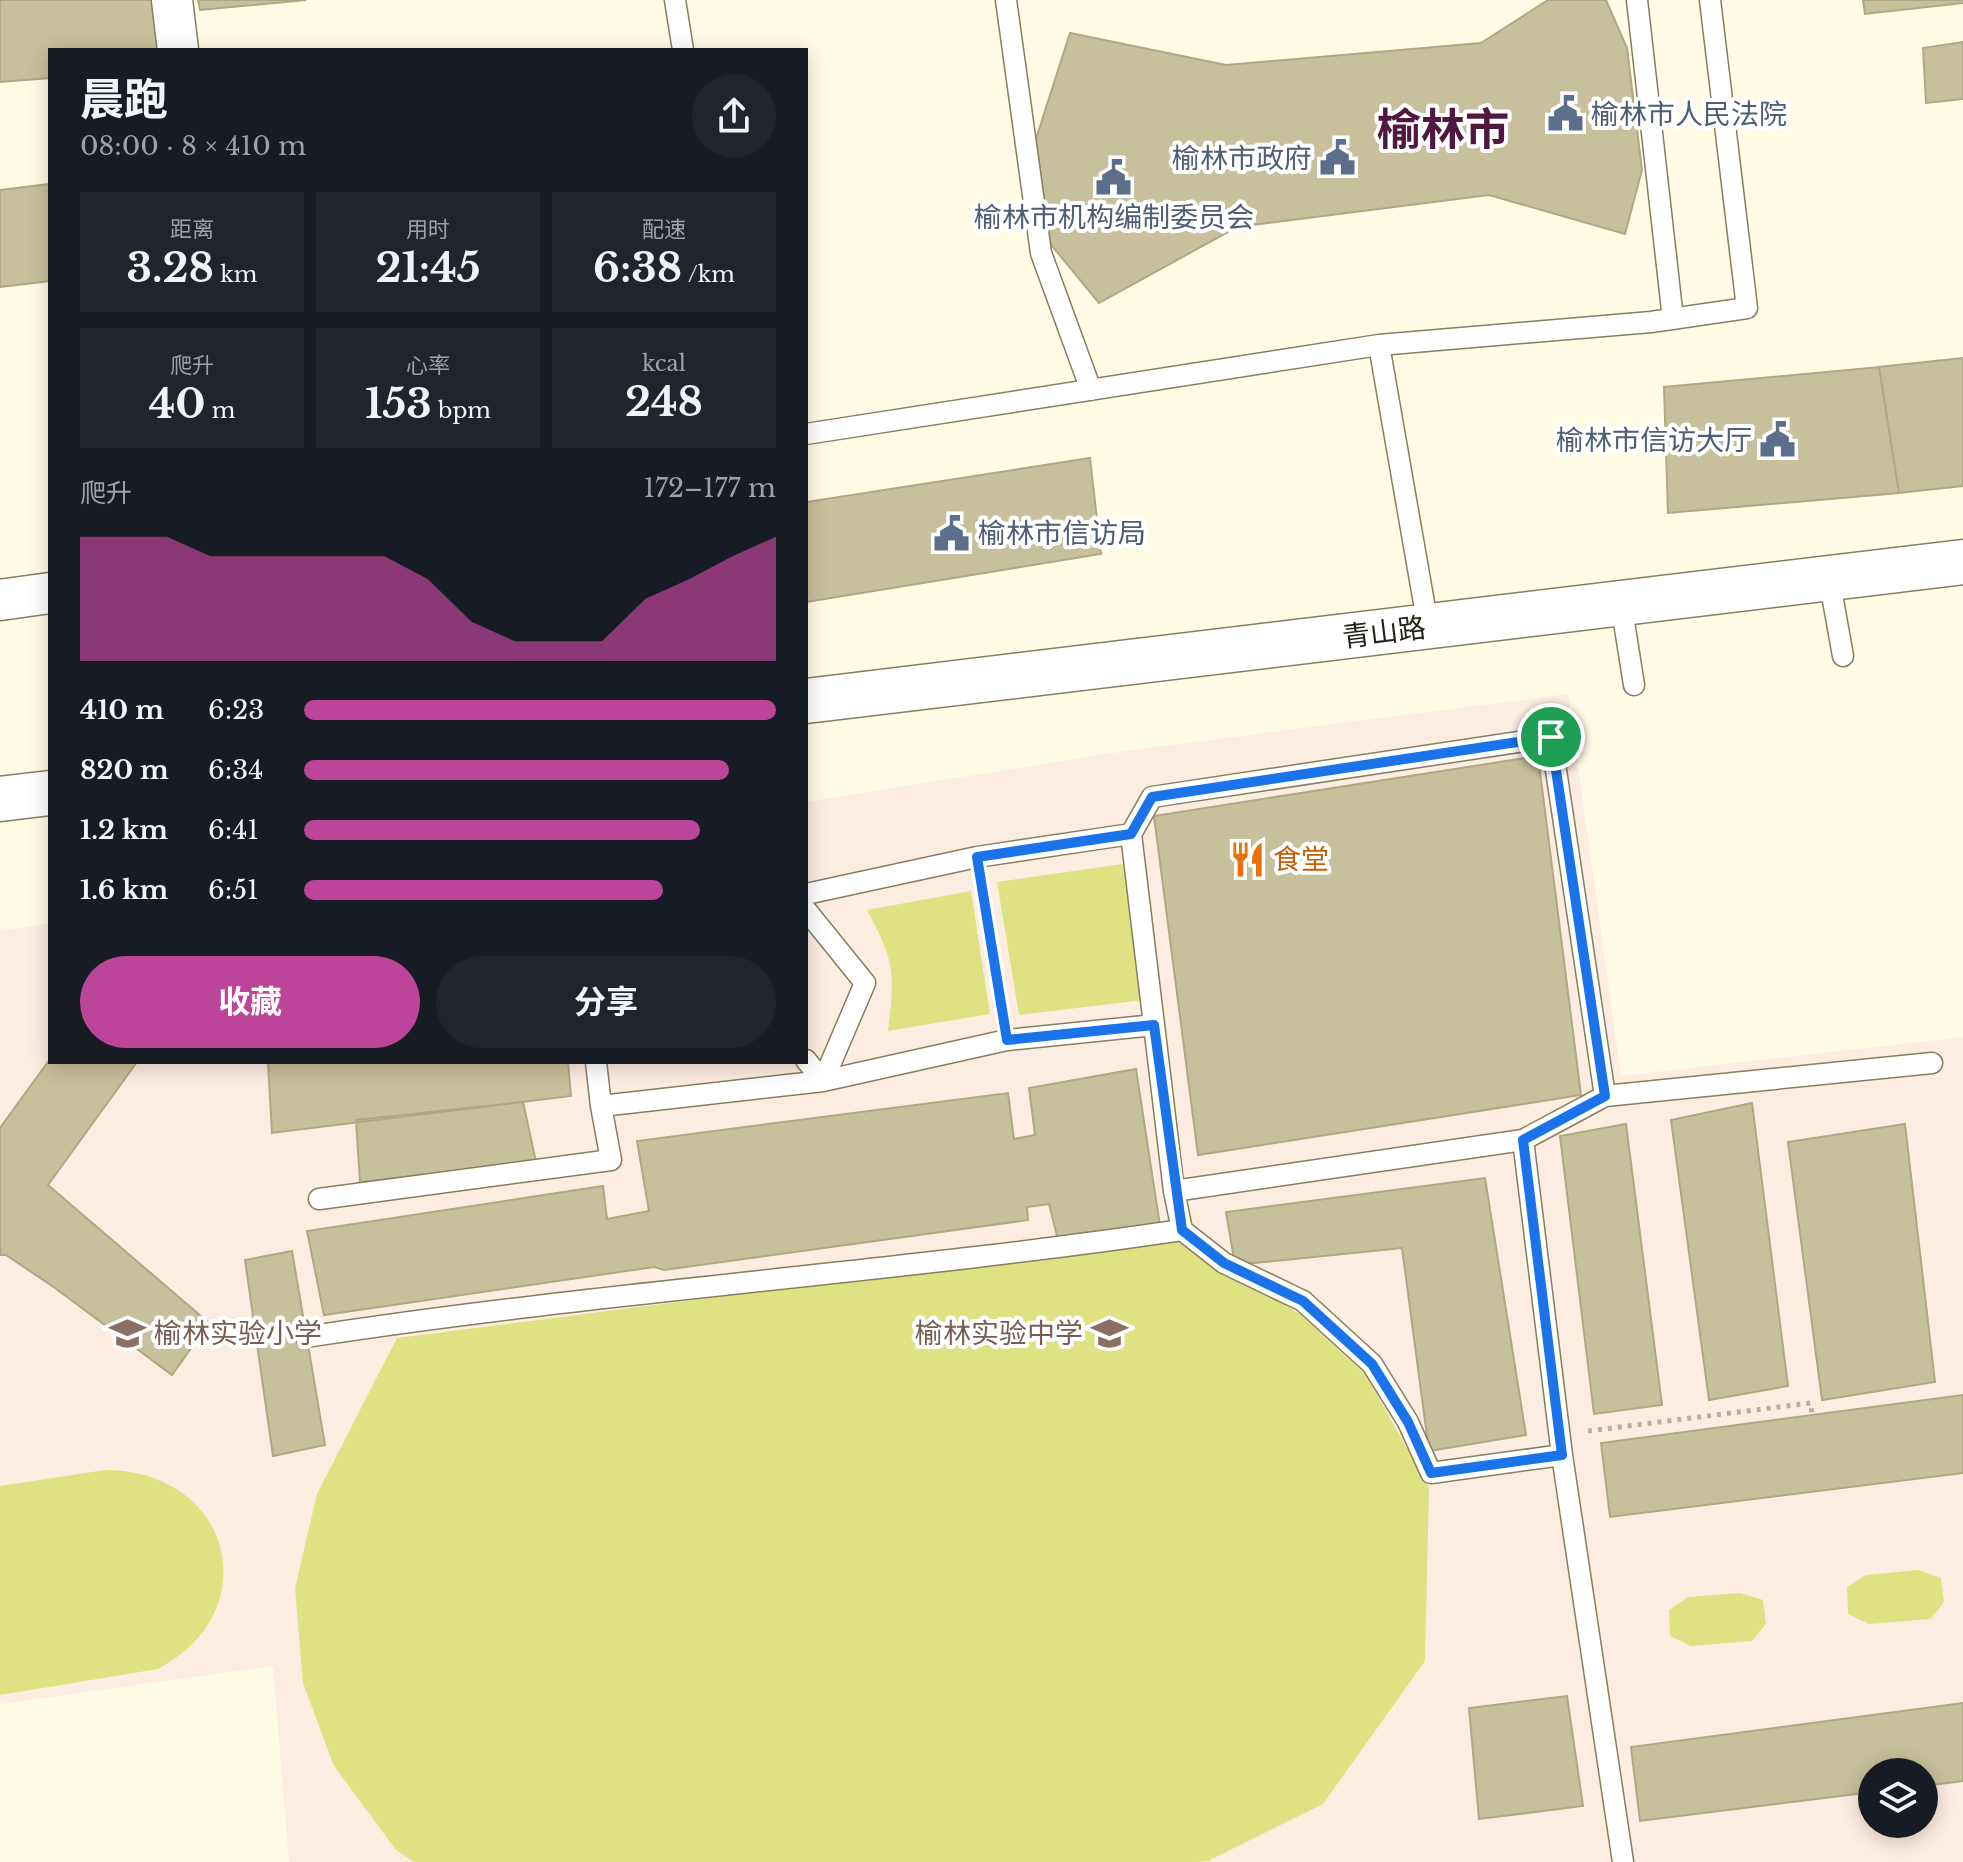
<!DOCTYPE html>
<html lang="zh">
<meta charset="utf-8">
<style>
:root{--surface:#171b24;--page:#20242c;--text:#f1f3f6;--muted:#9ea1a6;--accent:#bd4599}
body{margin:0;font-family:"Libre Baskerville","Noto Sans SC",serif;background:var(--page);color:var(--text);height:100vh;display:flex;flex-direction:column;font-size:30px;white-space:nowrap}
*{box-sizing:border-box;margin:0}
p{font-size:26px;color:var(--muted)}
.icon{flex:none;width:44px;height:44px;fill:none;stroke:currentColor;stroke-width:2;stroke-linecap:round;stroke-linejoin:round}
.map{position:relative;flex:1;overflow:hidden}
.sheet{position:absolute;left:48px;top:48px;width:760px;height:1016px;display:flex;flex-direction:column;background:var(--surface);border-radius:0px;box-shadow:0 4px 20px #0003}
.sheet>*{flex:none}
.fabs{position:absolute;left:1858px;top:1758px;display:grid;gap:16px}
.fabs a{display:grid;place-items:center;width:80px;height:80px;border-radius:50%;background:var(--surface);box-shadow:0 4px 20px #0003;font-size:40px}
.pin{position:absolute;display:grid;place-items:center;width:68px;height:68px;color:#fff;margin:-34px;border:4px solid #fff;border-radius:50%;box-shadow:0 2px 8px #0007}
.round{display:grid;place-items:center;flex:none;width:84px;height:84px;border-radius:42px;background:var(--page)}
.summary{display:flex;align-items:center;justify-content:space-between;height:136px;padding:0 32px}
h1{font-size:44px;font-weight:700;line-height:60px}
.figures{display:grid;grid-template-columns:repeat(3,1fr);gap:12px;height:136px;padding:8px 32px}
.figures div{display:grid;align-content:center;border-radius:0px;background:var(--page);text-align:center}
.figures b{font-size:40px;font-weight:700}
.figures small{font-size:22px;font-weight:400}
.figures p{font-size:22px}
.chart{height:224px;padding:16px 32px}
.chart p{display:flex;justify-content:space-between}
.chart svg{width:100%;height:144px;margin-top:8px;fill:var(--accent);opacity:.7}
.action{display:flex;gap:16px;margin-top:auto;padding:16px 32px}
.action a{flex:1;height:92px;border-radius:48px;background:var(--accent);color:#fff;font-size:32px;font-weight:700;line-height:92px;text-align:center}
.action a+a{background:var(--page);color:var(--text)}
ul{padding:0 32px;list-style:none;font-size:26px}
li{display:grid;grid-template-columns:128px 96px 1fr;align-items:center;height:60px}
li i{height:20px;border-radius:10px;background:var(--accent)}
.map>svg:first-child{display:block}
.education{fill:#fdede1;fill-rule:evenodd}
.green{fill:#dee282}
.building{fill:#c7c09c;stroke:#aea884;stroke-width:2}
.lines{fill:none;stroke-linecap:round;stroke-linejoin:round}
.service-casing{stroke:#857f5d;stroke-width:23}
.minor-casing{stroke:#857f5d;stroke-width:43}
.tertiary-casing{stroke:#857f5d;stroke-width:47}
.path{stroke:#b4b19e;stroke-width:5;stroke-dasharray:4 6;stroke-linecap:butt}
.service{stroke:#fff;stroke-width:20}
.minor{stroke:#fff;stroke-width:40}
.tertiary{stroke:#fff;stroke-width:44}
.route-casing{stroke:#fff;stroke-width:16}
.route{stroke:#1a73e8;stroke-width:10}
.labels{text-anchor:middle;stroke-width:8;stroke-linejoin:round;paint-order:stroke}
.service-label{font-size:28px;fill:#4e5e75;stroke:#fff;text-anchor:start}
.street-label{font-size:28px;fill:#252315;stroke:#fff}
.food-label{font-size:28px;fill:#c56008;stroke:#fff;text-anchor:start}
.education-label{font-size:28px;fill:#785e54;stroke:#fff;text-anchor:start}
.town-label{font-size:44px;font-weight:bold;fill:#50173f;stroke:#fff}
</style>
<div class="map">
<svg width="1963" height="1862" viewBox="0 0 1963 1862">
<rect width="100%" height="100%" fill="#fffbe5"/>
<path class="education" d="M1568,694L1621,1076L1963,1037V1862H289L273,1666L0,1704V931L50,923V1062H806V802L1125,751ZM1872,1772H1924V1824H1872Z"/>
<path class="green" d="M1123,864L1144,1000L1019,1015L997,882Z
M971,891L990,1014L888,1031C895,973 895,962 867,910Z
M1178,1238L1232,1275L1300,1314L1366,1375L1429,1488L1425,1661L1323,1804L1208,1861L1198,1862H414L396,1850L334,1766L303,1683L295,1588L317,1494L397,1338Z
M105,1470C231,1470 269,1610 158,1669L0,1695V1486Z
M1918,1570L1941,1578L1944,1602L1931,1619L1869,1624L1848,1614L1847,1587L1866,1575Z
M1740,1593L1763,1600L1766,1624L1752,1641L1691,1646L1670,1636L1669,1610L1688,1597Z"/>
<path class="building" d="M0,0H162L167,50H50V78L0,82Z
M198,0H306L200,10Z
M1548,0H1606L1627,48L1642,170L1625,234L1489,195L1237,227L1099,303L1048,241L1034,145L1070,33L1226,65L1481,43Z
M1863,0H1963V3L1865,14Z
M1963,42V99L1926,103L1923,48Z
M50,184V281L0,287V190Z
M1963,358V486L1899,493L1879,367Z
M1879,367L1899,493L1668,513L1664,387Z
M1090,458L1101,554L806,602V502Z
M1538,756L1581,1095L1198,1155L1154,816Z
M50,1059V1062H137L48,1185L209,1323L172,1375L55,1288L6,1255H0V1128Z
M268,1062H568L571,1096L272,1133Z
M1136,1069L1160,1226L1059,1244L1049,1204L1027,1207L1028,1220L664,1270L654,1267L324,1315L307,1231L603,1186L607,1219L649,1211L637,1141L1008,1093L1014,1139L1035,1135L1029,1088Z
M523,1102L536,1162L360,1182L356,1120Z
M1752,1103L1788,1386L1709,1400L1671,1120Z
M1626,1124L1662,1405L1594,1414L1560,1136Z
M1905,1124L1935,1382L1822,1400L1788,1142Z
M1485,1178L1526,1435L1429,1451L1402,1248L1235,1265L1226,1212Z
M292,1251L325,1445L273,1456L245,1260Z
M1963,1395V1473L1610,1517L1601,1443Z
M1567,1696L1583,1806L1479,1819L1469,1708Z
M1963,1703V1781L1924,1786V1772H1872V1792L1640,1821L1631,1747Z"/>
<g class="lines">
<defs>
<path id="service" d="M675,0L683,50
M1006,0L1041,253L1091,390
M1637,0L1673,319
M1379,345L1428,626
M806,434L1379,345L1651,322L1747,308L1710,0
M1829,578L1843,656
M1621,603L1634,685
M1131,834L1152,797L1551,737L1605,1096
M806,894L977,857L1131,834L1174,1191L1182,1230L1224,1263L1303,1301L1372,1364L1408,1422L1431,1473L1562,1455
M806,910L865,983L823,1081L806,1060
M596,1062L601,1106
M1523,1140L1605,1096L1932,1063
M1174,1191L1523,1140L1562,1455L1623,1862
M319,1199L611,1160L601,1106L823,1081L1007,1040L1154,1025
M306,1337C597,1292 891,1273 1182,1230"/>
<path id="minor" d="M172,0L178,50
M0,600L50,593"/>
<path id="tertiary" d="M806,701L1963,562
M0,799L50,793"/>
</defs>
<use href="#service" class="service-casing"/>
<use href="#minor" class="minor-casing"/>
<use href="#tertiary" class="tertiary-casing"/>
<path class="path" d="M982,886L1002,1010
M1588,1431L1811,1403L1812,1415"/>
<use href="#service" class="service"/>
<use href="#minor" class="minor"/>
<use href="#tertiary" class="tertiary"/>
</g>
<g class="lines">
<defs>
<path id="route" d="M1551,737L1605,1096L1523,1140L1562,1455L1431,1473L1408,1422L1372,1364L1303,1301L1224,1263L1182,1230L1154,1025L1007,1040L977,857L1131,834L1152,797Z"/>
</defs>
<use href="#route" class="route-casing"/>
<use href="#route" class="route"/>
</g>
<defs>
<symbol id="civic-bare" viewBox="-9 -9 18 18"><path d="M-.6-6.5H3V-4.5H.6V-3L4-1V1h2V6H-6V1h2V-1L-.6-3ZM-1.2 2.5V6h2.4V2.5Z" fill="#5c6f8a" stroke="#fff" stroke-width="2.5" paint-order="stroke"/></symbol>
<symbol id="restaurant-bare" viewBox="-9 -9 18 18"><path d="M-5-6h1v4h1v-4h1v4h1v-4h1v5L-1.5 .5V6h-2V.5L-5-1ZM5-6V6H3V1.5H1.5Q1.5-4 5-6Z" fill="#e8710a" stroke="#fff" stroke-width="2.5" paint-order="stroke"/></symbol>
<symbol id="school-bare" viewBox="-9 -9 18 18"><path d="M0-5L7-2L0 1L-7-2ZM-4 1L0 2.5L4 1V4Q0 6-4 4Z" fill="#8d6e63" stroke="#fff" stroke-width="2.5" paint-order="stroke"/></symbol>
</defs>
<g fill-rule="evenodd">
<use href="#civic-bare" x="1540" y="88" width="51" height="51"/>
<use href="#civic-bare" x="1312" y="132" width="51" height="51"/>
<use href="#civic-bare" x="1088" y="152" width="51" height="51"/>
<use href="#civic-bare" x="1752" y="414" width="51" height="51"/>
<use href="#civic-bare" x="926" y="508" width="51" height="51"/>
<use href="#restaurant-bare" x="1222" y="834" width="51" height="51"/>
<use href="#school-bare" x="102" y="1308" width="51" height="51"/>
<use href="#school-bare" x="1084" y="1308" width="51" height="51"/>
</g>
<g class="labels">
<g class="service-label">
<text x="1591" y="124">榆林市人民法院</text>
<text x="1312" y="168" text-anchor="end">榆林市政府</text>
<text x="1114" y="227" text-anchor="middle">榆林市机构编制委员会</text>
<text x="1752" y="450" text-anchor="end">榆林市信访大厅</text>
<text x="978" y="543">榆林市信访局</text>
</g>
<g class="street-label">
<text transform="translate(1384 632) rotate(-7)" y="10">青山路</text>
</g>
<g class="food-label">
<text x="1273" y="869">食堂</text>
</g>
<g class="education-label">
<text x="154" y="1343">榆林实验小学</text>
<text x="1083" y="1343" text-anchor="end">榆林实验中学</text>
</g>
<g class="town-label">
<text x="1443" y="145">榆林市</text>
</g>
</g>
</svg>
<div class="fabs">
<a><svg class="icon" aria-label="layers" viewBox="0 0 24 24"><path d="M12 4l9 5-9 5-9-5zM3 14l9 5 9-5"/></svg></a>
</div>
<div class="pin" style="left:1551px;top:737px;background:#1e9e55"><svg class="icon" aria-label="arrive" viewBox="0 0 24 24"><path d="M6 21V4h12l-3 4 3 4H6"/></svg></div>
<section class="sheet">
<div class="summary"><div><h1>晨跑</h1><p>08:00 · 8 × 410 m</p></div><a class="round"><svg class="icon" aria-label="share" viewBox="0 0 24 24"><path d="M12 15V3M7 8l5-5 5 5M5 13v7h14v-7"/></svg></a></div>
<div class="figures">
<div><p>距离</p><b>3.28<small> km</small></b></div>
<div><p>用时</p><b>21:45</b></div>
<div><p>配速</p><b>6:38<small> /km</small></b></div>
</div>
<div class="figures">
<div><p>爬升</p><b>40<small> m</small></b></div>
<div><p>心率</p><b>153<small> bpm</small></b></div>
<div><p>kcal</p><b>248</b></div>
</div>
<div class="chart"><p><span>爬升</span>172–177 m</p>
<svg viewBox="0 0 160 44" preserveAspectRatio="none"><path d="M0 44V6L10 6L20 6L30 12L40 12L50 12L60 12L70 12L80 19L90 32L100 38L110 38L120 38L130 25L140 19L150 12L160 6V44z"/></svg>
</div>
<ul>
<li><b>410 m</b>6:23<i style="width:100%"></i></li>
<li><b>820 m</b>6:34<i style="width:90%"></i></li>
<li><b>1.2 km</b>6:41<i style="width:84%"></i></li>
<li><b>1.6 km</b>6:51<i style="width:76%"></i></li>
</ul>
<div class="action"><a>收藏</a><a>分享</a></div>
</section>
</div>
